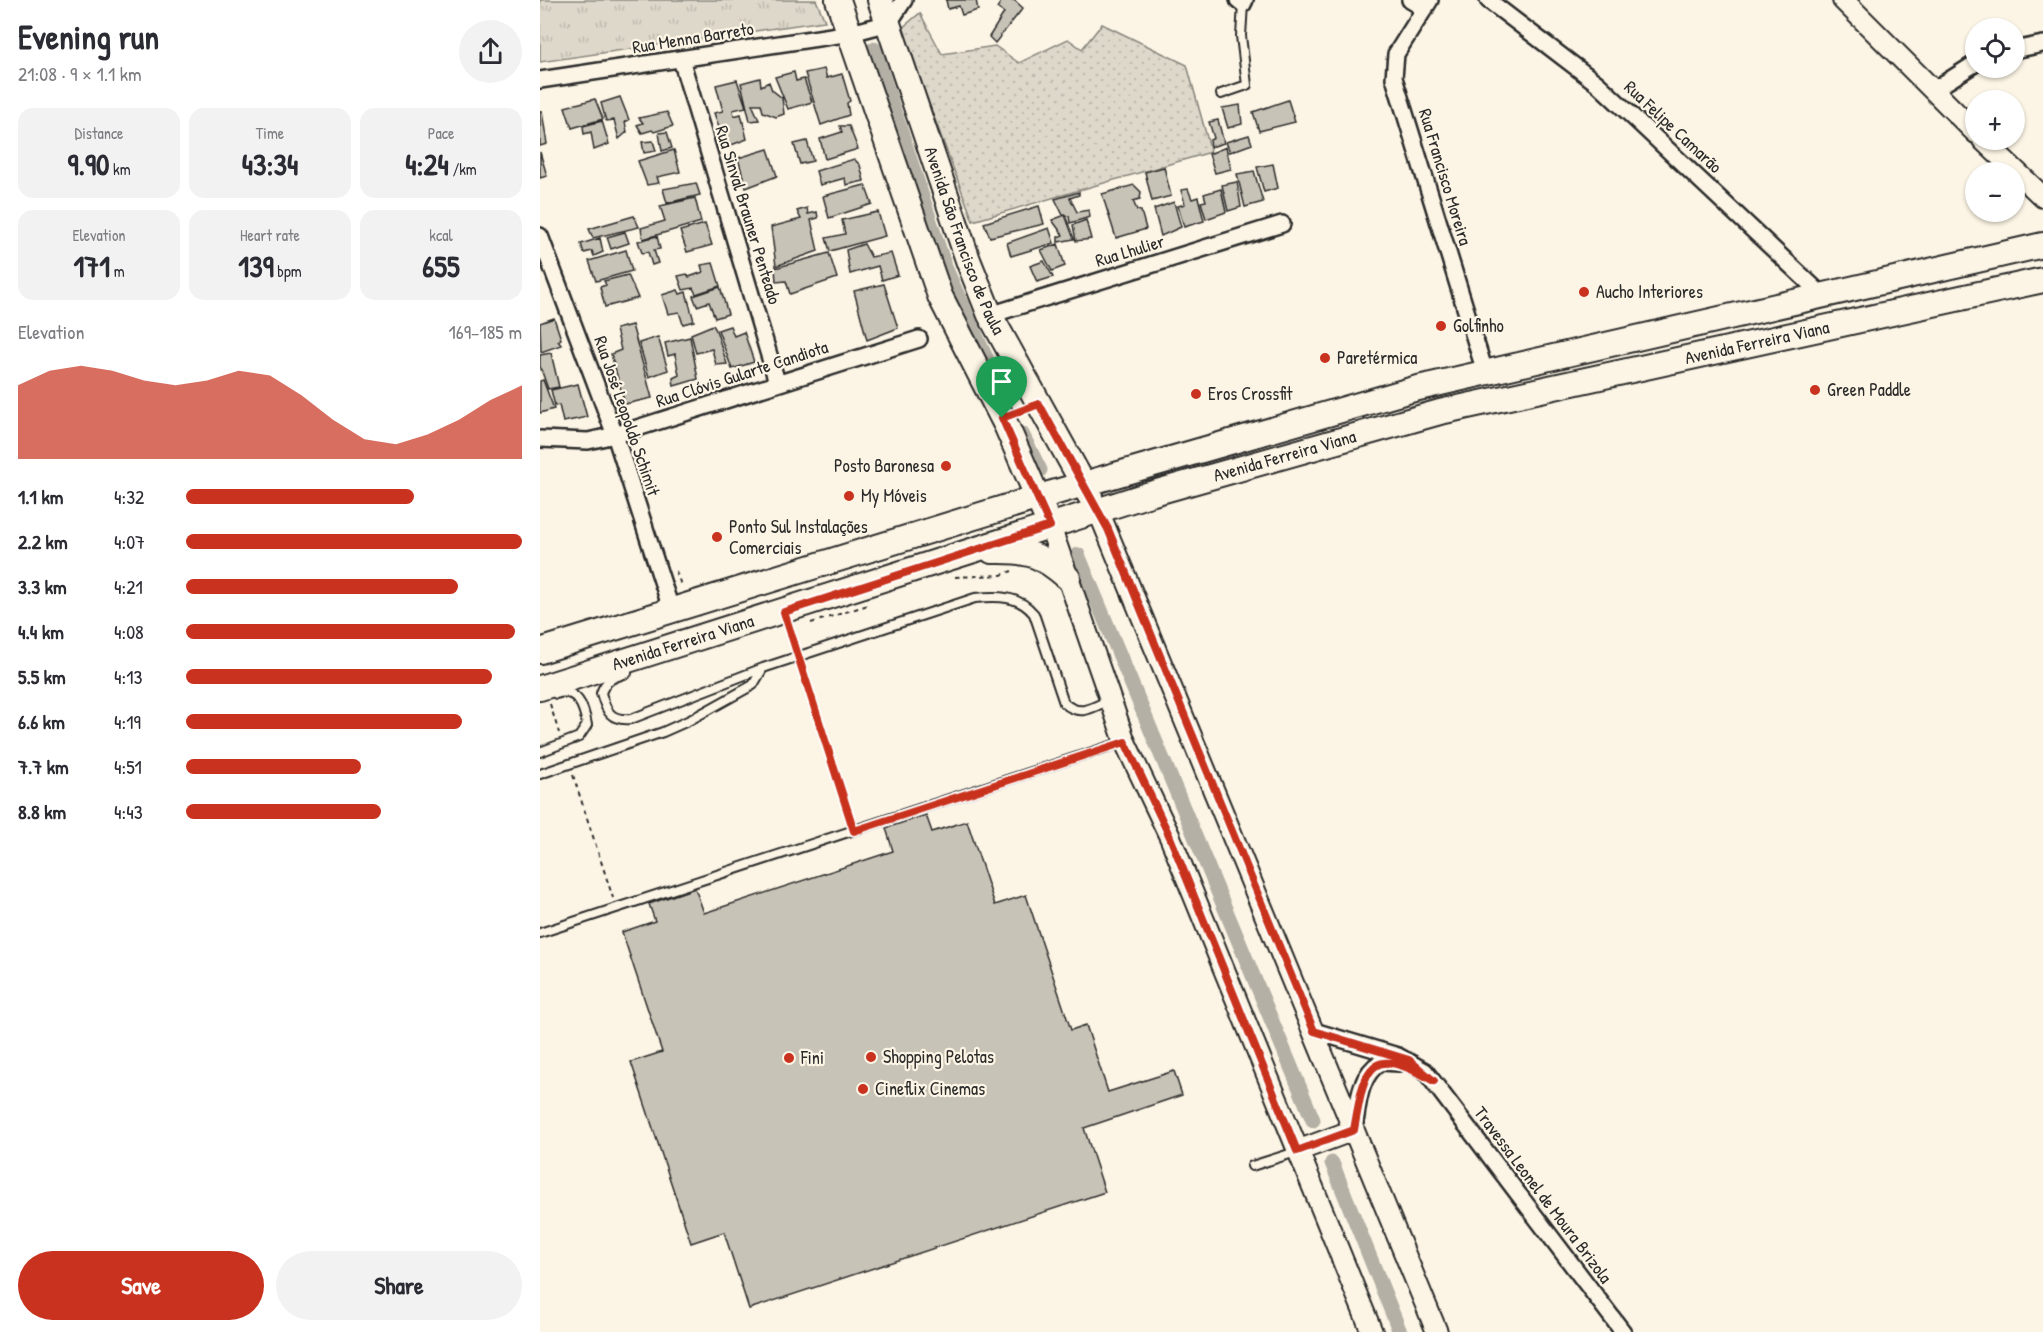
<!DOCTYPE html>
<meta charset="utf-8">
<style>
:root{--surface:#fff;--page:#f2f2f3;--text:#2b2b33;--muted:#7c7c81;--accent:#c8321e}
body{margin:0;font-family:"Patrick Hand",sans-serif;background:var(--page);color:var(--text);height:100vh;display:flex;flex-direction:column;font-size:22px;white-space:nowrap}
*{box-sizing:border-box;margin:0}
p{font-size:20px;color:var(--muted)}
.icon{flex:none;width:33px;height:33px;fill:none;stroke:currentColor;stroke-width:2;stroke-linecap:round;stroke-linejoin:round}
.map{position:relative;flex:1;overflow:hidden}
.drawer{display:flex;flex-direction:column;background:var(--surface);width:540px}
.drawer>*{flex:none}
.controls{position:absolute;left:1425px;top:18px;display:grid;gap:12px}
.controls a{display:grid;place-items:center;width:60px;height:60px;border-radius:50%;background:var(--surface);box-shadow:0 2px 4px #0004;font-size:30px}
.pin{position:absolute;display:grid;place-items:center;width:51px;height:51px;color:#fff;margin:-62px -26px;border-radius:50% 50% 50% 0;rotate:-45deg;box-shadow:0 0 6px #0007}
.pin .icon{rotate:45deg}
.round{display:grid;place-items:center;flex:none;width:63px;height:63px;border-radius:32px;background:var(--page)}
.overview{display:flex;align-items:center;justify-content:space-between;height:102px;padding:0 18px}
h1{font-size:33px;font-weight:700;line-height:45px}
.stats{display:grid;grid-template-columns:repeat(3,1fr);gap:9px;height:102px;padding:6px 18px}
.stats div{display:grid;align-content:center;border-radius:15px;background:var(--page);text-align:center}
.stats b{font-size:30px;font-weight:700}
.stats small{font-size:16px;font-weight:400}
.stats p{font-size:16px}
.chart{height:168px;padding:12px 18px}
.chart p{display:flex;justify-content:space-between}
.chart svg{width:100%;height:108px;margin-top:6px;fill:var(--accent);opacity:.7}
.action{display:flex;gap:12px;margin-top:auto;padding:12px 18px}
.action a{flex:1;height:69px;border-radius:36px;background:var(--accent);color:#fff;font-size:24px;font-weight:700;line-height:69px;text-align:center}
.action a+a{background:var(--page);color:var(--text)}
ul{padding:0 18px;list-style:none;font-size:20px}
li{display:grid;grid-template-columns:96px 72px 1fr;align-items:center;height:45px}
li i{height:15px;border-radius:8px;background:var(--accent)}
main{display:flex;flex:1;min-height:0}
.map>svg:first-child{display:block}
.grass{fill:url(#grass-dots);stroke:#84827a;stroke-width:1.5}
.park{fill:url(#park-tufts);stroke:#84827a;stroke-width:1.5}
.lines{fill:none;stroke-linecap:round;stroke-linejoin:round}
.canal{stroke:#b4b0a5;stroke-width:15}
.building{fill:#c8c3b7;stroke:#2b2b2b;stroke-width:1.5}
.service-casing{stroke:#2b2b2b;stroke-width:12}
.minor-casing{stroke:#2b2b2b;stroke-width:20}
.tertiary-casing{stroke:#2b2b2b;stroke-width:24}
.primary-casing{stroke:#2b2b2b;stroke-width:28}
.path{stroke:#2b2b2b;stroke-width:2;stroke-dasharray:4.5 4.5;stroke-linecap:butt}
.service{stroke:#fcf5e5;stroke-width:8}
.minor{stroke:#fcf5e5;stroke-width:15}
.tertiary{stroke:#fcf5e5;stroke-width:20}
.primary{stroke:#fcf5e5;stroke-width:24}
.route-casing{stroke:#fff;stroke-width:12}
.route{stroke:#c8321e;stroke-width:8}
.poi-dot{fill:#c8321e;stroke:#fcf5e5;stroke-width:2}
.labels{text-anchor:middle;stroke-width:4.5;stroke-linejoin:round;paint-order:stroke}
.street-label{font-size:18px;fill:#2b2b2b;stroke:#fcf5e5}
.poi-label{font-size:18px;fill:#2b2b2b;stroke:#fcf5e5;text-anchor:start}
</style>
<main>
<section class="drawer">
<div class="overview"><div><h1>Evening run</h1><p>21:08 · 9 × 1.1 km</p></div><a class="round"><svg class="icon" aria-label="share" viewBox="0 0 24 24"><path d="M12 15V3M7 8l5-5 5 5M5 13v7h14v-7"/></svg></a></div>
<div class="stats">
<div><p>Distance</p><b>9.90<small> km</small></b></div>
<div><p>Time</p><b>43:34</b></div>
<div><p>Pace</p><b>4:24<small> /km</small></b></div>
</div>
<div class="stats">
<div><p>Elevation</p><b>171<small> m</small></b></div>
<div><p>Heart rate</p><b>139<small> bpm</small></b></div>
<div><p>kcal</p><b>655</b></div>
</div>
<div class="chart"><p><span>Elevation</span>169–185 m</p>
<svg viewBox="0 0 160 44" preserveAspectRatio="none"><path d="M0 44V14L10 8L20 6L30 8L40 12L50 14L60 12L70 8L80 10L90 18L100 28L110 36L120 38L130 34L140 28L150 20L160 14V44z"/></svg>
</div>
<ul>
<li><b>1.1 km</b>4:32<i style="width:68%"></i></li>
<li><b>2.2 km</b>4:07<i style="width:100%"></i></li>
<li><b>3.3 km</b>4:21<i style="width:81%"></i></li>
<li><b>4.4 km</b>4:08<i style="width:98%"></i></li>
<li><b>5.5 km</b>4:13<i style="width:91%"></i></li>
<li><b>6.6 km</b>4:19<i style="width:82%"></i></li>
<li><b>7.7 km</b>4:51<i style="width:52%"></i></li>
<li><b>8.8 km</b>4:43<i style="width:58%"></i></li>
</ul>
<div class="action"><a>Save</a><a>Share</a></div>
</section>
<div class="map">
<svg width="1503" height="1332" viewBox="0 0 1503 1332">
<defs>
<pattern id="grass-dots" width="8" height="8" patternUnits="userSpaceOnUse" patternTransform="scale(1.5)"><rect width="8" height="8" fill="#ded8ca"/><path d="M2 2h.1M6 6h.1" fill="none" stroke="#bfbaae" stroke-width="1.8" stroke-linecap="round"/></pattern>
<pattern id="park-tufts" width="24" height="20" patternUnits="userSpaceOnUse" patternTransform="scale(1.5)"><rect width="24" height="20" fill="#ded8ca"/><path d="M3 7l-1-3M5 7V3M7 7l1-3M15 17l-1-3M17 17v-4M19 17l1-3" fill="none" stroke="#bfbaae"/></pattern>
</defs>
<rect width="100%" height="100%" fill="#fcf5e5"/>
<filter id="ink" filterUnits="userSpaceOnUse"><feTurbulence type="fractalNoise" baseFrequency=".0167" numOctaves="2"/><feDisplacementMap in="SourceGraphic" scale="12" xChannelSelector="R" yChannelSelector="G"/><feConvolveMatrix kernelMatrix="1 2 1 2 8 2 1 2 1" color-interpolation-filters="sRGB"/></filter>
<g filter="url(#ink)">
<path class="grass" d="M380,13L402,54L455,46L479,63L528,39L542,49L562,24L647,65L671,152L433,221L361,29Z"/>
<path class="park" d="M0,0H276L285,21L0,62Z"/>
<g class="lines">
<path class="canal" d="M334,49L405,267L461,391
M482,434L500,470
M538,555L773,1120
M792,1163L860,1332"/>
</g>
<path class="building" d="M406,0H436L438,10L422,15L419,6L408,9Z
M462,0H474L483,8L455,43L449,37L464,13L457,8Z
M284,69L287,78L302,74L310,101L307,103L309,115L281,125L265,73Z
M254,72L256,81L264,79L272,102L248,109L235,77Z
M220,78L221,86L229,82L232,90L242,98L244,114L236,117L223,112L221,104H212L219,120L210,121L201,83Z
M197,80L206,107L193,110L194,116L201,114L207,139L186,147L174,113L183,111L176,85Z
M80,97L89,120L85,122L87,132L79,139L74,120L66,121L61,103Z
M55,99L63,119L32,128L25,107Z
M748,100L755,122L719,131L713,112Z
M700,105L702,124L688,128L682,108Z
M0,111H2L7,144L0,146Z
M127,112L133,126L114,132L112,130L102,133L97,125L103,123L99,118Z
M678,120L684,143L671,147L670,140L674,138L669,122Z
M62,121L69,144L54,150L51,132L44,134L43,126Z
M300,126H309L318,149L285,159L280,139L302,132Z
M127,132L132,148L122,151L119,133Z
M709,135L712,144L690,152L686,142Z
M113,141L116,151L104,153L102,142Z
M267,141L273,161L260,164L254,144Z
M686,147L691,169L675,173L669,154Z
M228,149L237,176L206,188L198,158Z
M134,150L140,172L117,177L119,183L107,185L98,161Z
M0,152L7,176L0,178Z
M314,159L320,165L324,181L306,185L305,178L280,185L276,171Z
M733,164L738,188L724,192L717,167Z
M624,167L631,196L612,201L605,172Z
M714,171L723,202L705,207L697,174Z
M697,182L701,207L688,211L682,185Z
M156,183L160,195L127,203L123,189Z
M325,185L332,204L289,218L283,196Z
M594,185L601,192L600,199L593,201L597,210L601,211L606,229L576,238L562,194Z
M648,189L652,199L658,197L664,221L644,227L638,206L645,204L641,190Z
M681,189L686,212L666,219L661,202L666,201L664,194Z
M539,192V195L530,198L537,212L549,210L550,217L530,223L529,216L523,215L515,199Z
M155,198L161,222L103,239L101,228L125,221L120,206Z
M634,202L641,227L621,236L614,209Z
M499,206L504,224L450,237L444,223Z
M267,208L268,214L277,212L278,218L271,220L278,251L236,266L231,227L261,219L257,211Z
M338,212L345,236L290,251L286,238L305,234L302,220Z
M525,215L534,239L518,242V237L523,235L512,220Z
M94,216L99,227L53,238L49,229Z
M546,220L551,239L536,241L533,225Z
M165,224L172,245L147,252L140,231Z
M509,228L514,243L471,256L467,243Z
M85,232L89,243L71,249L67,237Z
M117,236L120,249L114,250L118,263L112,265L108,252L102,253L98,241Z
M60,238L63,252L54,256L52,251L44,253L41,244Z
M324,244L331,257L351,253L358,275L342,280L338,266L310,274L306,250Z
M518,244L525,266L512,271L501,250Z
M86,250L92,271L56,281L49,261Z
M289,253L297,278L250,294L246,281L236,282L235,268Z
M504,261L513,277L497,282L490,266Z
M173,263L180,286L156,294L153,288L143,290L138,276L147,274L149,277L163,272L161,265Z
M88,275L98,298L65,307L60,287L66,285L64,281Z
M344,284L358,328L327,340L314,291Z
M180,287L188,314L175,318L169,302L157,306L153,296Z
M138,290L140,294L146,292L154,321L143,324L139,312L128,314L122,295Z
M14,318L21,339L18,341L21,345L1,352L0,323Z
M92,325L112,398L85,404L71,354L81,350L76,329Z
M173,325L176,330L187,364L176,365L172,349L156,353L151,334Z
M190,326L194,336L204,332L214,362L192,369L178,330Z
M118,337L128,370L109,377L99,343Z
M150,337L158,379L134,386L133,378L139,375L135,354L128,356L125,343Z
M11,353L19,387L8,389L0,366V355Z
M3,380L14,409L0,413V381Z
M38,384L47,417L23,422L19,405L15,406L11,390Z
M386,815L392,832L427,821L455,905L486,895L531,1030L546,1025L568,1092L634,1071L642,1095L544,1128L565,1192L209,1309L184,1232L151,1243L91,1062L122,1052L82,932L115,921L109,904L155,888L164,913L353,851L346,828Z"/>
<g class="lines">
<defs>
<path id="service" d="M681,94L707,85L701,36L703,4
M87,673C74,677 66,679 61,693C66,711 70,721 91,719L223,668
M0,752L39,737L47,725C44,707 37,687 16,694
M0,774L123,732L150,720L213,685L223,668L435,598C457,596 479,595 494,614L524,703C540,717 552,708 569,700
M0,933L583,742
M712,1166L756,1152"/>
<path id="minor" d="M698,0L703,4L705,0
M870,0L885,9
M890,0L856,54L854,78L945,372
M948,0L1058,84L1282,295
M1474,50L1503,44
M141,59L237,382
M0,80L311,33L349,23L364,0
M1392,91L1436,63
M0,236L75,435L132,612
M450,315L742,224
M0,439L48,441L75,435L379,339
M774,1031L858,1056L885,1071L1083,1332
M814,1130C818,1106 818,1076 841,1062L859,1063"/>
<path id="tertiary" d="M1303,0L1436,133
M1443,140L1503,197
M558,510L897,1332
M510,526L585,742L630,837L832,1332
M757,1151L814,1130"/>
<g id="primary">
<path d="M298,0L400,296L466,425L504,512"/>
<path id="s1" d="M340,0L428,260L450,315L550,496"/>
<path d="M452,551C488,550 501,554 528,578"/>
<path d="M0,651L499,497L874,389L1503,245"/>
<path id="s2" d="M0,688L610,494L900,412L1503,280"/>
</g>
</defs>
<use href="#service" class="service-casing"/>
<use href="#minor" class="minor-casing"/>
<use href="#tertiary" class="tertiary-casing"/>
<use href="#primary" class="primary-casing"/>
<path class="path" d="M136,571L142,588
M415,577L461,575L472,571
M271,623L331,604
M249,627L255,645
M262,667L310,819
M10,704L19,733
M33,775L73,898"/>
<use href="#service" class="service"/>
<use href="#minor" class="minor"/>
<use href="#tertiary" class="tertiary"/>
<use href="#primary" class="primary"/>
</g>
</g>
<g class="lines" filter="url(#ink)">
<defs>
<path id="route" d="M499,404L568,529L774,1031L869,1060L894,1081C828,1043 825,1067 814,1130L757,1151L630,837L585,742L314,831L244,612L510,526L462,418Z"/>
</defs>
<use href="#route" class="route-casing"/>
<use href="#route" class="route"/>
</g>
<g class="poi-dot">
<circle cx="1044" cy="292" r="6"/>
<circle cx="901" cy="326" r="6"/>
<circle cx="785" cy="358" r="6"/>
<circle cx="1275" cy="390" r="6"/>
<circle cx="656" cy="394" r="6"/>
<circle cx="406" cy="466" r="6"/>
<circle cx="309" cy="496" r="6"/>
<circle cx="177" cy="537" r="6"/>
<circle cx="331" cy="1057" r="6"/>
<circle cx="249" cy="1058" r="6"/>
<circle cx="323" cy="1089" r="6"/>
</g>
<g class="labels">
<g class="street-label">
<text transform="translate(153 38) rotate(-9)" y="6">Rua Menna Barreto</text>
<text transform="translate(1133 127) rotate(43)" y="6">Rua Felipe Camarão</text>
<text transform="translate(905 177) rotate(73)" y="6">Rua Francisco Moreira</text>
<text transform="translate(208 215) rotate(73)" y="6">Rua Sinval Brauner Penteado</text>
<text dy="6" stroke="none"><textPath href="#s1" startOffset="255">Avenida São Francisco de Paula</textPath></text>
<text transform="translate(590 251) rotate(-17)" y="6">Rua Lhulier</text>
<text dy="6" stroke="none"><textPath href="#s2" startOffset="1266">Avenida Ferreira Viana</textPath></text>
<text transform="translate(202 374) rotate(-18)" y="6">Rua Clóvis Gularte Candiota</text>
<text transform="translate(87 416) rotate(71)" y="6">Rua José Leopoldo Schimit</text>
<text dy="6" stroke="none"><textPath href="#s2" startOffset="780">Avenida Ferreira Viana</textPath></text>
<text dy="6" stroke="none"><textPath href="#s2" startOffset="150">Avenida Ferreira Viana</textPath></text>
<text transform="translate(1003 1195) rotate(53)" y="6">Travessa Leonel de Moura Brizola</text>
</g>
<g class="poi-label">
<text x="1056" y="298">Aucho Interiores</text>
<text x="913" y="332">Golfinho</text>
<text x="797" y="364">Paretérmica</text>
<text x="1287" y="396">Green Paddle</text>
<text x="668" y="400">Eros Crossfit</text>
<text x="394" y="472" text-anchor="end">Posto Baronesa</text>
<text x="321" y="502">My Móveis</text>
<text x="189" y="533">Ponto Sul Instalações<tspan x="189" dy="21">Comerciais</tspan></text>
<text x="343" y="1063">Shopping Pelotas</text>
<text x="261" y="1064">Fini</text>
<text x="335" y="1095">Cineflix Cinemas</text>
</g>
</g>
</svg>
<div class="controls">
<a><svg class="icon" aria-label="locate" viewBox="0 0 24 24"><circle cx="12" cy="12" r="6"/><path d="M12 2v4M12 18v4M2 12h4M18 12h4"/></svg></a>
<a>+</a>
<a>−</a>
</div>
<div class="pin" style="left:462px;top:418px;background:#1e9e55"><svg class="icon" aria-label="arrive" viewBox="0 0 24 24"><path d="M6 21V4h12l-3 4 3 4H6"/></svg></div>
</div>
</main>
